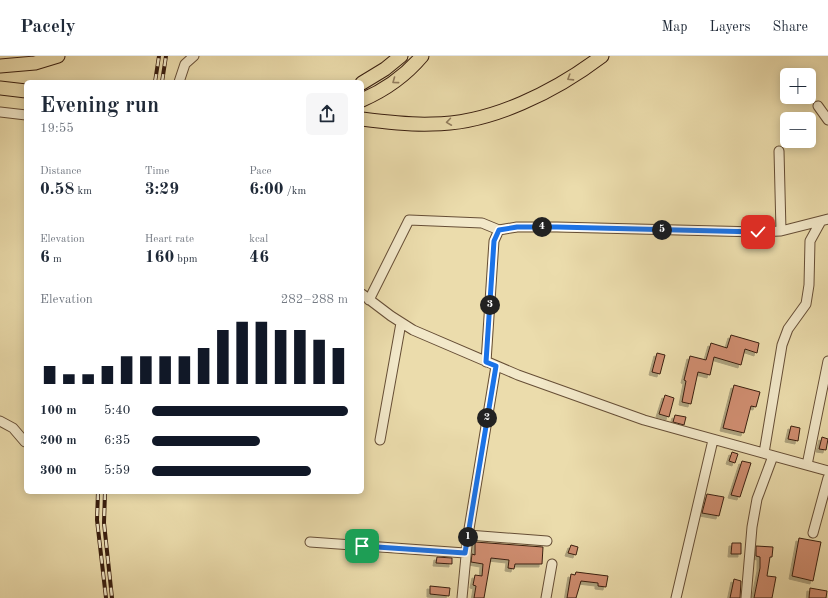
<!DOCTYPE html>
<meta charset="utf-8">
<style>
:root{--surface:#fff;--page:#f6f6f7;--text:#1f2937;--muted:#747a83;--line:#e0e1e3;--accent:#111827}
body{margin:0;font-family:"Old Standard TT",serif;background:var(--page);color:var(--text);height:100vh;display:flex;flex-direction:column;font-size:15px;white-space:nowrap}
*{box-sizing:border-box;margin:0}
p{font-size:13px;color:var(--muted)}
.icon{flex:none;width:22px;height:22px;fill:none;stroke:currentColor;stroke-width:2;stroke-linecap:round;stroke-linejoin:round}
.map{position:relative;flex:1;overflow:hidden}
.side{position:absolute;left:24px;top:24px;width:340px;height:414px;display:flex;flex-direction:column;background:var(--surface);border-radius:6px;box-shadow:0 2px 10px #0003}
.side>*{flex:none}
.buttons{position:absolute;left:780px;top:12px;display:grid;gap:8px}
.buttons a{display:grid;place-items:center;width:36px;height:36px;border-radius:6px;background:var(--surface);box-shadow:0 2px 10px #0003;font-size:20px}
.pin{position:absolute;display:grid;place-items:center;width:34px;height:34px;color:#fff;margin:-17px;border-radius:8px;box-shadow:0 2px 6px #0006}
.km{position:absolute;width:20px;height:20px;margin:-10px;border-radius:50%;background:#222;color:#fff;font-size:11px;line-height:20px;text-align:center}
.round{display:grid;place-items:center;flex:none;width:42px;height:42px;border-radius:6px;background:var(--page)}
.overview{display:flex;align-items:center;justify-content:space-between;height:68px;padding:0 16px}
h1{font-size:22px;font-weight:700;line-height:30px}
.metrics{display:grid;grid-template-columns:repeat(3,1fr);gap:6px;height:68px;padding:4px 16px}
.metrics div{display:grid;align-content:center}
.metrics b{font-size:17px;font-weight:700}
.metrics small{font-size:11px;font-weight:400}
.metrics p{font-size:11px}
.chart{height:112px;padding:8px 16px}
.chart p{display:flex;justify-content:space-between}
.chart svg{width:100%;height:72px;margin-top:4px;stroke:var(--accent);stroke-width:6}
ul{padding:0 16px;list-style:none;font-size:13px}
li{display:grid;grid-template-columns:64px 48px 1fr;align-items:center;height:30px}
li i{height:10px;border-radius:5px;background:var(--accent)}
header{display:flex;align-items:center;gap:24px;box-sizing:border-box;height:56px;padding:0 20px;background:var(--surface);border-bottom:1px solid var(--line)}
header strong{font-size:19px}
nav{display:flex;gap:22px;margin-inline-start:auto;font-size:14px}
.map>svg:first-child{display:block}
.building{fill:#cf8d70;stroke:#391e0f;filter:url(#shadow)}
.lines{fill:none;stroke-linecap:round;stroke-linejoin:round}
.minor-casing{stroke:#664e36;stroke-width:11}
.highway-casing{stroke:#391e0f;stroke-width:15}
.minor{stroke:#f2e8c9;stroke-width:9}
.highway{stroke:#ebdcac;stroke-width:13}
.rail-casing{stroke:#391e0f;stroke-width:4}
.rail{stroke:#f2e8c9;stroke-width:2.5;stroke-dasharray:8;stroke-linecap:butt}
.oneway{stroke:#927d5e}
.route-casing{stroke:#fff;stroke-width:8}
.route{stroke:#1a73e8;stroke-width:5}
</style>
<header>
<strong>Pacely</strong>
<nav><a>Map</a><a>Layers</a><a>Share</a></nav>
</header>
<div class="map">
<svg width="828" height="542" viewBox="0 0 828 542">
<defs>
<filter id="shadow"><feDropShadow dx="-3" dy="3" stdDeviation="0" flood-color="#0004"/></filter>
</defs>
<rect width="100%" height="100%" fill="#ebdcac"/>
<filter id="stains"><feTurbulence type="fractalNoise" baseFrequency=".005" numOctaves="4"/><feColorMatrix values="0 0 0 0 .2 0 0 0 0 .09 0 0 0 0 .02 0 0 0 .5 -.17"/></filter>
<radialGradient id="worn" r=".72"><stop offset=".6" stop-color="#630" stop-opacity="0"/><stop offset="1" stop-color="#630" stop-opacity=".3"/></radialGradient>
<path class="building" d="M731,279L759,287L757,297L745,293L741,309L714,301L710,319L698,316L691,348L682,346L686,325L684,324L690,300L706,304L711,287L727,292Z
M657,297L665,299L660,318L652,316Z
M734,329L760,336L756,351L751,350L744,377L723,372Z
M665,339L674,342L669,361L659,358Z
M675,359L686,361L684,369L673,366Z
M791,370L800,372L798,385L788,383Z
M822,381L828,383L826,394L819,393Z
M732,396L738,398L735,407L729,405Z
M742,405L751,407L740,441L731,439Z
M707,438L724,441L719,460L702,457Z
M799,482L821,486L813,525L792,520Z
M475,486L543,491L542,508H515L514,513L508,512L509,504L491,502L484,542H474L476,530L473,529L475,519L482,520L483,508L471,506L472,498L475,499Z
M732,487H741V498H731Z
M571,489L578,491L576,499L568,497Z
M756,490L773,491L772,501H770L767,520L776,521L772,542H754L760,512V501L756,500Z
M437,501L452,502V508L436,507Z
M576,516L608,520L606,531L598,530V527L581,525L576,542H567L571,518L575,519Z
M734,523L741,525L740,542H730Z
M430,530L450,532L449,540L430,538Z
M810,532L827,535L826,542H809Z"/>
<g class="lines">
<defs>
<path id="minor" d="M179,26L185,8L194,0
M818,50L828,64
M0,56L26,59
M779,95L781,175
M362,238L391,260L413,274L518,319L644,364L828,415
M369,244L409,164L482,167L499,174
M486,306L494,185L499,174L517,171H557L758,176L781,175L828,163
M0,365L13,372L25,386
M380,384L401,267
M764,397L782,289L788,273L806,248L809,229L810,185L821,165
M807,409L828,305
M813,477L828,422
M468,479L547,485
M310,486L465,497
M462,542L468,479L496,310
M546,542L552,508
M676,542L713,384
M746,542L752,471L757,443L773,400"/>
<path id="highway" d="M0,10L35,7L58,0
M362,27L385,13L401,0
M0,32L26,35
M362,44C385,34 406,19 422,0
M362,63C385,66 409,69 432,68C491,68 556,35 602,0"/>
</defs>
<use href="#minor" class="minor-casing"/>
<use href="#highway" class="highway-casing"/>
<use href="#minor" class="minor"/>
<use href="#highway" class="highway"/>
<defs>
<path id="rail" d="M155,26L159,0
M162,26L166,0
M98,436L97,464L106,542
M105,436L104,467L112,542"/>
</defs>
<use href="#rail" class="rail-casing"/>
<use href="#rail" class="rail"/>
</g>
<defs><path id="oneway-chevron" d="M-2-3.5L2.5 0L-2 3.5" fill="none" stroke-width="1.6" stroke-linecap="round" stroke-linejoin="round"/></defs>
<g class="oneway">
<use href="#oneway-chevron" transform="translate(570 22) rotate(148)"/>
<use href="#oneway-chevron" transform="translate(395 25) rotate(144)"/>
<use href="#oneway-chevron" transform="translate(449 66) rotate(172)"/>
</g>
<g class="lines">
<defs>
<path id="route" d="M362,490L465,497L496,310L486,306L494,185L499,174L517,171H557L758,176"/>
</defs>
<use href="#route" class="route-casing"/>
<use href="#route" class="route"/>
</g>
<rect width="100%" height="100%" filter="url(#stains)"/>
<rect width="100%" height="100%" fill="url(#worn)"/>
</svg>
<div class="buttons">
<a>+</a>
<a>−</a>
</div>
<div class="pin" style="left:362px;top:490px;background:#1e9e55"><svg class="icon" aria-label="arrive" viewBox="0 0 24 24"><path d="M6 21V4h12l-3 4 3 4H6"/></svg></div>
<div class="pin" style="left:758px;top:176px;background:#d93025"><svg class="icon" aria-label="check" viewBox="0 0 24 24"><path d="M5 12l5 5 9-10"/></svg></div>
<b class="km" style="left:468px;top:481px">1</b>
<b class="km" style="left:487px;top:362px">2</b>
<b class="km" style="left:490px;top:249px">3</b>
<b class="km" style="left:542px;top:171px">4</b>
<b class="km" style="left:662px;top:174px">5</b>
<section class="side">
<div class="overview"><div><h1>Evening run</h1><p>19:55</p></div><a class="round"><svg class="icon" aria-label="share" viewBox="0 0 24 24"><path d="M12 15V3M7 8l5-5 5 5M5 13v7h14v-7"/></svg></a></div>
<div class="metrics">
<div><p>Distance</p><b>0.58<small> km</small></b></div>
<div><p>Time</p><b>3:29</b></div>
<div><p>Pace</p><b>6:00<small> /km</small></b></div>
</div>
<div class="metrics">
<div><p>Elevation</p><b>6<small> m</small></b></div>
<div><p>Heart rate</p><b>160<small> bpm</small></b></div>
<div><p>kcal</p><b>46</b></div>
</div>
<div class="chart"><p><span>Elevation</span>282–288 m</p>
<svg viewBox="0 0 160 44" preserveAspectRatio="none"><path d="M5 44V33M15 44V38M25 44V38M35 44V33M45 44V27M55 44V27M65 44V27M75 44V27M85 44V22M95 44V11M105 44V6M115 44V6M125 44V11M135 44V11M145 44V17M155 44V22"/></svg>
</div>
<ul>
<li><b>100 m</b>5:40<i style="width:100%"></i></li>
<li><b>200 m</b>6:35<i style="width:55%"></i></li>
<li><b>300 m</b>5:59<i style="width:81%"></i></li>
</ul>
</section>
</div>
